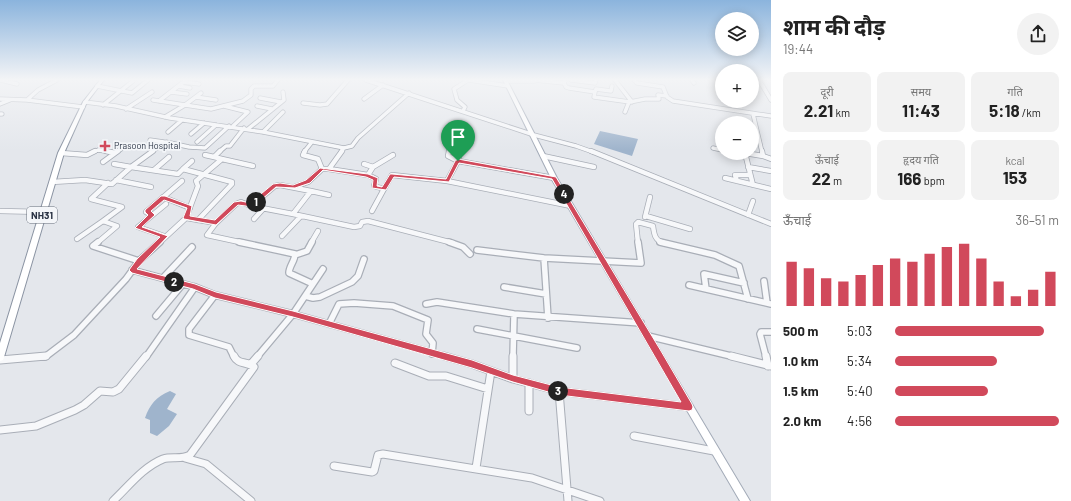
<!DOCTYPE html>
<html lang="hi">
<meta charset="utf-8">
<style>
:root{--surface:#fff;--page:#f2f2f2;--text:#222;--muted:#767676;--accent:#d1495b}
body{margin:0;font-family:Barlow,"Noto Sans Devanagari",sans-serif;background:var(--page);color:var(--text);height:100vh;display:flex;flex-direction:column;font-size:15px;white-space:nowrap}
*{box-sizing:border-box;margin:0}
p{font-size:13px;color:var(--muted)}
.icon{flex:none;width:22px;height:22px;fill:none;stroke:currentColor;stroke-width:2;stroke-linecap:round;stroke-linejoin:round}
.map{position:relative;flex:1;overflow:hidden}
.drawer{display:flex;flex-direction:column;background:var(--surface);width:300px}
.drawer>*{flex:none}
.buttons{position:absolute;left:715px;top:12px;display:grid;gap:8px}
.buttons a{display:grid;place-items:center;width:44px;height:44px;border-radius:50%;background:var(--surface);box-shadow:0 2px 10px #0003;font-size:20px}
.pin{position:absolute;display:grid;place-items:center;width:34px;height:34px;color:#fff;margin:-41px -17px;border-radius:50% 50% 50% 0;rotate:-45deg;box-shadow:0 0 4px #0007}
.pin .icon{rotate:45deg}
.km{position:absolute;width:20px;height:20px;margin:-10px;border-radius:50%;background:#222;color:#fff;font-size:11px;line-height:20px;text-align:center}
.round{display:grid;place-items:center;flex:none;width:42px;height:42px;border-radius:21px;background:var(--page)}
.head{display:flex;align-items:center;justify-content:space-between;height:68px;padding:0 12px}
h1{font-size:22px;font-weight:700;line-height:30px}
.stats{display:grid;grid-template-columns:repeat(3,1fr);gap:6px;height:68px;padding:4px 12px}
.stats div{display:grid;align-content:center;border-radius:8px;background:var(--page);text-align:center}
.stats b{font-size:17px;font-weight:700}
.stats small{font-size:11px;font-weight:400}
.stats p{font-size:11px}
.chart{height:112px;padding:8px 12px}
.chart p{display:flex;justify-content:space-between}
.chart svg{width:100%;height:72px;margin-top:4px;stroke:var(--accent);stroke-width:6}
ul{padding:0 12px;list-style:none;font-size:13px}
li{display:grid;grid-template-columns:64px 48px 1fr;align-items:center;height:30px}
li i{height:10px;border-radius:5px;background:var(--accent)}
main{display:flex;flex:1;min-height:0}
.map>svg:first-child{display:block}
.water{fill:#9fb4cc}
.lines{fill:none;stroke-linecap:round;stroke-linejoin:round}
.minor-far3-casing{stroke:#a9aeb7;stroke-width:5}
.minor-far2-casing{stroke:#a9aeb7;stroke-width:6}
.minor-far1-casing{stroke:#a9aeb7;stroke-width:8}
.minor-casing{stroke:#a9aeb7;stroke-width:9}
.major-casing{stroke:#a3abb8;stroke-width:2}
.highway-casing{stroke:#8b94a3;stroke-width:2}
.minor-far3{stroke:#f7f8fa;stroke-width:3.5}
.minor-far2{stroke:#f7f8fa;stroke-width:4.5}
.minor-far1{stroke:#f7f8fa;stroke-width:5.5}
.minor{stroke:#f7f8fa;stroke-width:7}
.major{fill:#fff;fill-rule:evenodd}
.highway{fill:#fff;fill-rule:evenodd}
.route{fill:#d1495b;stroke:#fff;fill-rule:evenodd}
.poi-dot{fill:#d1495b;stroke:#f4f6f9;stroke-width:1.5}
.labels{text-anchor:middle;stroke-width:3.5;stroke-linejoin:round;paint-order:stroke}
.far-poi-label{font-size:9px;fill:#2b3445;stroke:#f4f6f9;text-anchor:start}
.shield{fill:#f4f6f9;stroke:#676e7b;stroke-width:1}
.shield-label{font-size:10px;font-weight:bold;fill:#2b3445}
</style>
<main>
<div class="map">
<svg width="771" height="501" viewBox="0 0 771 501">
<rect width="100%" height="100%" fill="#e4e7ec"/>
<path class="water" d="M600,131L638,139L632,156L594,144Z
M170,391L176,394L167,409L177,414L169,426L157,436L150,433V420L145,418C150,404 156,397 170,391Z"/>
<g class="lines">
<defs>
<path id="minor-far3" d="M0,80L17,84
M57,80L38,90L27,100L83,107
M366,80L534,135L576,146L593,152
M469,80L508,86
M534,80L564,83L565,81
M571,80L595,83L596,80
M615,80L632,102
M634,80L637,83L663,87L667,97L673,101L771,116
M692,80L694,83
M759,80L771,100
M506,81H535
M184,82L199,84
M564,83L566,87L569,88L595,92L594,97L630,102L645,99H659L658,95L667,96
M97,86L132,93L148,80
M179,86L190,88
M171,92L187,94
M595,92L596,89L611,91L612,86
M196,97L216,100
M260,98L281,102
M0,99L27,100
M364,99L383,85
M153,100L185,105L201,93
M159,101L186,80
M85,102L116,106L170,118L263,132L344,148
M303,103L320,105L327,104L348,80
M0,104L10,100
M103,105L133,81
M224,106L248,112L233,126
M257,106L272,109
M126,109L152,92
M463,111L465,107L457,100L454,89L468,80
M625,112L629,102
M0,114H2
M753,114L762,152
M165,117L185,105L211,109L243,101L251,95V89L254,86H273L278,80
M248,129L284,100L283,92
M168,132L182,120
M263,132L283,112
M191,134L204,123
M150,140L164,142
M197,142L216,125
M713,148L722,150
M93,152L98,150L111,152
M116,152L121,149
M151,152L166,142L189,147L205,148L229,126
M219,152L226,146H230L244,128
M304,152L312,142
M341,152L344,148L352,146L358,138L409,93
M449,152L450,146
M460,152L462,145"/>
<path id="minor-far2" d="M106,151L115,153
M305,151L303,155L318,159L322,169
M449,151L448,156L458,161L460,151
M591,151L771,224
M762,151L763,156L771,159
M61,153L87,155L95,151
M735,153L745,155
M205,155L214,157
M543,156L594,167
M222,159L253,166
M103,162L118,151
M114,164L131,167L153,151
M364,164L373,167L368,175
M373,167L393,155
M748,167L771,171
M183,169L192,161
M329,169L368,175L376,179L374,186L384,189L392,175L447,181L458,161L554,178
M154,170L169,157
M725,178L771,189
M116,180L151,187
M447,181L571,206
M737,181L735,175H750
M52,182L85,180L112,184L131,167L178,174L183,169L232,182V184L198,220
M753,185L745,153L763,156
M294,187L308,182L322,169H329L342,151
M311,191L329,195
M163,197L190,208
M251,206L293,214
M0,211L43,212
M372,211L384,189
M152,215L146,212L182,181
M748,215L753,201
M646,216L690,229
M645,217L650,197
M186,218L216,223L236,204L241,202L251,206L275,186L280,185L311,191L293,214L354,227L360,226L362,222L368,221L453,243
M254,219L263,209
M216,223L207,235L244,243
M164,236L138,227L166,204
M282,236L301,216
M77,239L103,221
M97,243L117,226L103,221L122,207L91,199L108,183
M159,243L186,218L198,186L196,181L222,159L214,157L220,151
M311,243L318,231
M638,243L636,224L638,222L653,226C654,234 655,241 664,243"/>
<path id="minor-far1" d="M98,242L93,246L139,261
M239,242L295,254C295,261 289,266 289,273L313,284
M449,242L463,247L470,254
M660,242L715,255L739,266L748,299
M477,250L544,258L641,263L638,242
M295,255L307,251L312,242
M544,258L548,318
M132,270L195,287L215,295L293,314L448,357
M163,278L192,247
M764,281L767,303
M689,285L771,304
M504,287L546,294
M706,289L704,274L744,283
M215,295L189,329V335L229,347L234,357
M305,296L313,298L320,297L352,282L358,276L364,259
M426,304L437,302L514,314L641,323
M156,316L182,285
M329,324L339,304L354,303L393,306L428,320L426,334L433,343L432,354
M477,329L577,348
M648,336L735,357
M42,357H45L74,335L126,279L139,261L160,242
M146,357L195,287
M257,357L293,314L323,269
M513,357L514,314
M766,357L760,334L761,332H771"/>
<path id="minor" d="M444,356L472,364L513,379L559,391L689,407
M731,356L771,366
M766,356L768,366
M0,360L46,356
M395,363L429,376H446L488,389
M251,364L258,356
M513,379V356
M529,383V411
M559,391L568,501
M0,430L36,426L75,410L84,405L100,391L113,392L119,389L146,356
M634,436L714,451
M185,458L206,464L251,501
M334,466L372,472L374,471L378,455L383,454L532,478L600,501
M476,468L491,371
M113,501C128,487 143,467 163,459C172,456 181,460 190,455L254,367C247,361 238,365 234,356"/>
<path id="major" d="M503,80H507L557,178L750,501H740L551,178Z"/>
<path id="highway" d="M100,80H104L87,102L64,153L4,357L3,360L0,361V343L58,153L83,102Z"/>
</defs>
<use href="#minor-far3" class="minor-far3-casing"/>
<use href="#minor-far2" class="minor-far2-casing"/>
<use href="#minor-far1" class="minor-far1-casing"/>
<use href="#minor" class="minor-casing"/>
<use href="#major" class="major-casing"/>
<use href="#highway" class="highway-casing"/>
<use href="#minor-far3" class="minor-far3"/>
<use href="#minor-far2" class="minor-far2"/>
<use href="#minor-far1" class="minor-far1"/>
<use href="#minor" class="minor"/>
<use href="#major" class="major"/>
<use href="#highway" class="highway"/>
</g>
<linearGradient id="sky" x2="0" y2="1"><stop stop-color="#8bb4dd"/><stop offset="0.53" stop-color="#f3f4f6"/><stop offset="1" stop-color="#f3f4f6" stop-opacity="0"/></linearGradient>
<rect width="771" height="150" fill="url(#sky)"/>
<path class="route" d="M458,159L556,177L661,351L692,404L693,407L692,410L689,411L559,395L513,382L472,368L293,317L215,298L193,289L132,273L129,270L137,259L160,237L135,228L148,215L145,212V210L161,196H165L192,206L190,216L215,220L234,202L241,201L250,203L273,184L280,183L293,185L306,180L320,168L368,174L378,178L377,186L382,187L390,174H392L446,179L455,161ZM459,163L552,179L681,402L559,387L513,375L472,360L293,311L216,292L195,284L137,269L168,236L142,227L155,215L151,211L164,200L187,208L183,218L184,219L216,225L238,205L253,207L276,187L295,188L310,183L323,170L366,177L373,180L372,188L386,190L394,177L449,182Z"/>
<path class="poi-dot" d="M103 140h4v4h4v4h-4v4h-4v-4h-4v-4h4z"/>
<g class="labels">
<g class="far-poi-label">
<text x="114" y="149">Prasoon Hospital</text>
</g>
<rect class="shield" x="27" y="207" width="30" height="16" rx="3"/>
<g class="shield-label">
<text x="42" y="219">NH31</text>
</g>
</g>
</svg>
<div class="buttons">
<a><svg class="icon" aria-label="layers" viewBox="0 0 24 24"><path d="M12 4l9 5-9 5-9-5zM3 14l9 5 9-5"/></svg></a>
<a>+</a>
<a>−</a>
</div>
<div class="pin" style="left:458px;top:161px;background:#1e9e55"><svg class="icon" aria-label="arrive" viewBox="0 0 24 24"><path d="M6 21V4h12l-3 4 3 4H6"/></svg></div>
<b class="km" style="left:256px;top:202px">1</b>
<b class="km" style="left:174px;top:282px">2</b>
<b class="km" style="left:558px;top:391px">3</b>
<b class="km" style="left:564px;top:194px">4</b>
</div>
<section class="drawer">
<div class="head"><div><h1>शाम की दौड़</h1><p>19:44</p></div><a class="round"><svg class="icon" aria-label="share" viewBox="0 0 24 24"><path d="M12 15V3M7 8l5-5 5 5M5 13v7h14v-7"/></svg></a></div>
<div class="stats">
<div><p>दूरी</p><b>2.21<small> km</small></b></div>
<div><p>समय</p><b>11:43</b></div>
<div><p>गति</p><b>5:18<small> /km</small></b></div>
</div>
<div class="stats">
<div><p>ऊँचाई</p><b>22<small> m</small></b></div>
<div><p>हृदय गति</p><b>166<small> bpm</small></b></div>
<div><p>kcal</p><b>153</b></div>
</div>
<div class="chart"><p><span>ऊँचाई</span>36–51 m</p>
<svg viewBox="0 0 160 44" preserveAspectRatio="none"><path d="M5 44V17M15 44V21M25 44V27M35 44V29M45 44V25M55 44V19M65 44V15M75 44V17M85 44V12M95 44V8M105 44V6M115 44V15M125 44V29M135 44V38M145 44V34M155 44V23"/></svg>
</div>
<ul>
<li><b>500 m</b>5:03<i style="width:91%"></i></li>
<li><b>1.0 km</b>5:34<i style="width:62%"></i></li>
<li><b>1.5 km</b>5:40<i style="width:57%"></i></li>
<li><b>2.0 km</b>4:56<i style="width:100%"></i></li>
</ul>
</section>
</main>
